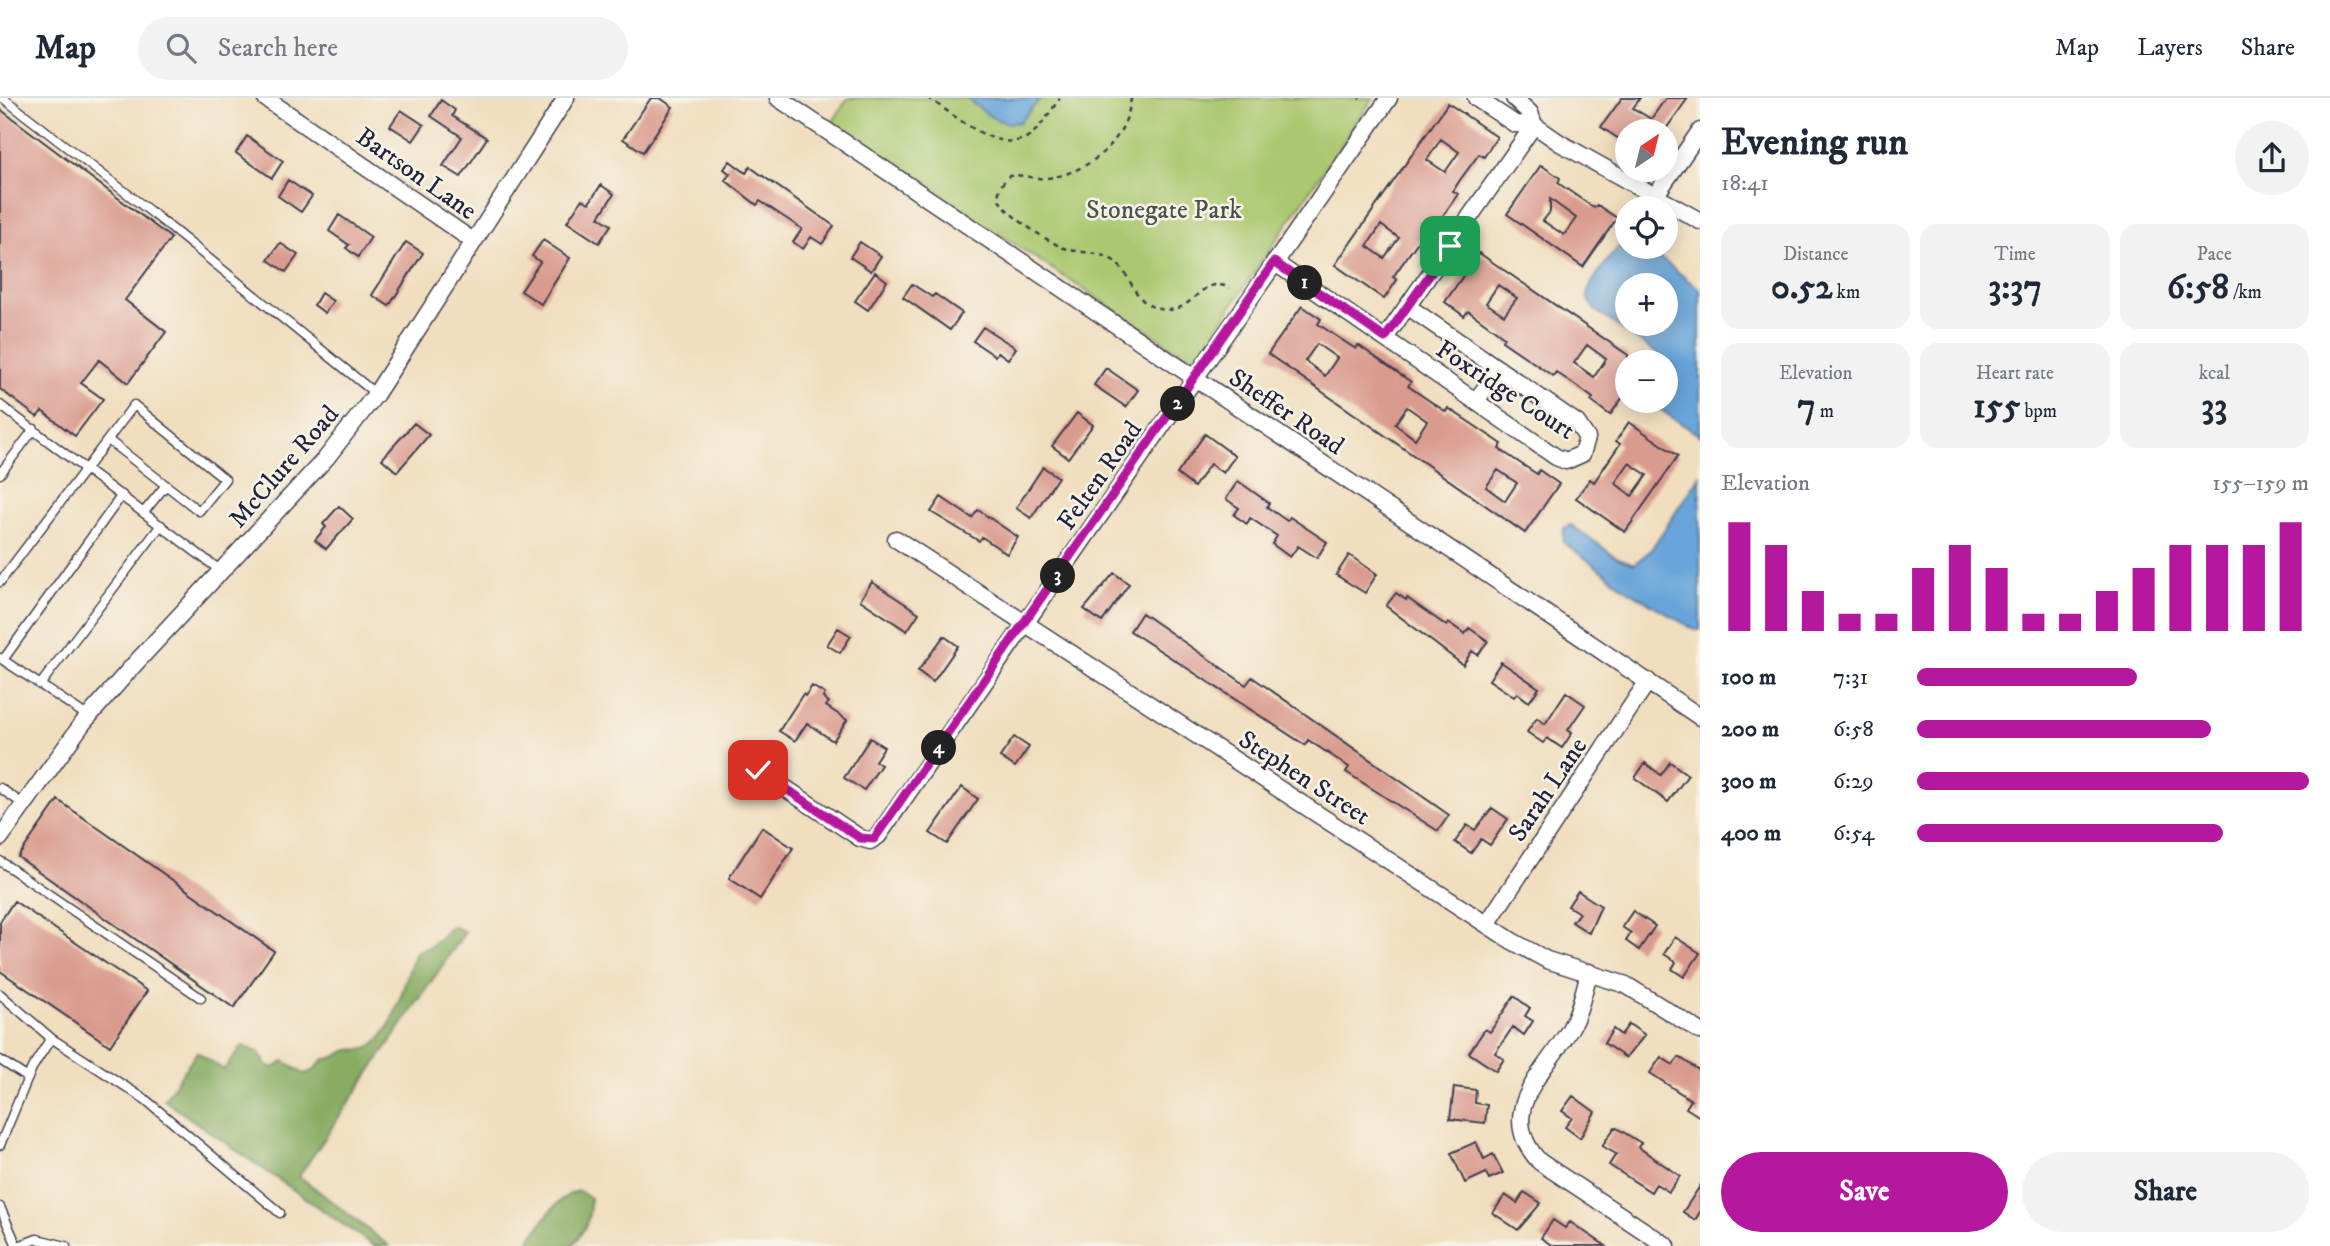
<!DOCTYPE html>
<meta charset="utf-8">
<style>
:root{--surface:#fff;--page:#f2f2f3;--text:#1f2937;--muted:#747a83;--line:#e0e1e3;--accent:#b5179e}
body{margin:0;font-family:"IM FELL DW Pica",serif;background:var(--page);color:var(--text);height:100vh;display:flex;flex-direction:column;font-size:26px;white-space:nowrap}
*{box-sizing:border-box;margin:0}
p{font-size:23px;color:var(--muted)}
.icon{flex:none;width:38px;height:38px;fill:none;stroke:currentColor;stroke-width:2;stroke-linecap:round;stroke-linejoin:round}
.map{position:relative;flex:1;overflow:hidden}
.side{display:flex;flex-direction:column;background:var(--surface);width:630px}
.side>*{flex:none}
.needle{width:46px;rotate:35deg}
.controls{position:absolute;left:1615px;top:21px;display:grid;gap:14px}
.controls a{display:grid;place-items:center;width:63px;height:63px;border-radius:50%;background:var(--surface);box-shadow:0 4px 18px #0003;font-size:35px}
.pin{position:absolute;display:grid;place-items:center;width:60px;height:60px;color:#fff;margin:-30px;border-radius:14px;box-shadow:0 4px 10px #0006}
.km{position:absolute;width:35px;height:35px;margin:-18px;border-radius:50%;background:#222;color:#fff;font-size:19px;line-height:35px;text-align:center}
.round{display:grid;place-items:center;flex:none;width:74px;height:74px;border-radius:37px;background:var(--page)}
.head{display:flex;align-items:center;justify-content:space-between;height:119px;padding:0 21px}
h1{font-size:38px;font-weight:800;line-height:52px}
.stats{display:grid;grid-template-columns:repeat(3,1fr);gap:10px;height:119px;padding:7px 21px}
.stats div{display:grid;align-content:center;border-radius:18px;background:var(--page);text-align:center}
.stats b{font-size:35px;font-weight:800}
.stats small{font-size:19px;font-weight:400}
.stats p{font-size:19px}
.chart{height:196px;padding:14px 21px}
.chart p{display:flex;justify-content:space-between}
.chart svg{width:100%;height:126px;margin-top:7px;stroke:var(--accent);stroke-width:6}
.primary-button{display:flex;gap:14px;margin-top:auto;padding:14px 21px}
.primary-button a{flex:1;height:80px;border-radius:42px;background:var(--accent);color:#fff;font-size:28px;font-weight:800;line-height:80px;text-align:center}
.primary-button a+a{background:var(--page);color:var(--text)}
ul{padding:0 21px;list-style:none;font-size:23px}
li{display:grid;grid-template-columns:112px 84px 1fr;align-items:center;height:52px}
li i{height:18px;border-radius:9px;background:var(--accent)}
header{display:flex;align-items:center;gap:42px;box-sizing:border-box;height:98px;padding:0 35px;background:var(--surface);border-bottom:2px solid var(--line)}
header strong{font-size:33px}
nav{display:flex;gap:38px;margin-inline-start:auto;font-size:24px}
.search{width:490px;height:63px;background:var(--page);display:flex;align-items:center;gap:18px;box-sizing:border-box;padding:0 24px;border-radius:38px;color:var(--muted);font-size:26px}
main{display:flex;flex:1;min-height:0}
.map>svg:first-child{display:block}
.green{fill:#aac86f;stroke:#667555;stroke-width:2}
.forest{fill:#87ac62;stroke:#54674e;stroke-width:2}
.water{fill:#68a4d9;stroke:#45638a;stroke-width:2;fill-rule:evenodd}
.building{fill:#da9b8f;fill-rule:evenodd}
.lines{fill:none;stroke-linecap:round;stroke-linejoin:round}
.service-casing{stroke:#413e4f;stroke-width:11}
.minor-casing{stroke:#413e4f;stroke-width:19}
.path{stroke:#413e4f;stroke-width:2.5;stroke-dasharray:5 5;stroke-linecap:butt}
.service{stroke:#fff;stroke-width:8}
.minor{stroke:#fff;stroke-width:16}
.route-casing{stroke:#fff;stroke-width:14}
.route{stroke:#b5179e;stroke-width:9}
.labels{text-anchor:middle;stroke-width:5;stroke-linejoin:round;paint-order:stroke}
.street-label{font-size:26px;fill:#22223b;stroke:#f7f3e8}
.park-label{font-size:26px;fill:#4b544b;stroke:#f7f3e8}
</style>
<header>
<strong>Map</strong>
<div class="search"><svg class="icon" aria-label="search" viewBox="0 0 24 24"><circle cx="10" cy="10" r="6"/><path d="M15 15l6 6"/></svg>Search here</div>
<nav><a>Map</a><a>Layers</a><a>Share</a></nav>
</header>
<main>
<div class="map">
<svg width="1700" height="1148" viewBox="0 0 1700 1148">
<rect width="100%" height="100%" fill="#f7f3e8"/>
<filter id="ink" filterUnits="userSpaceOnUse"><feTurbulence type="fractalNoise" baseFrequency=".0143" numOctaves="2"/><feDisplacementMap in="SourceGraphic" scale="14" xChannelSelector="R" yChannelSelector="G"/><feConvolveMatrix kernelMatrix="1 2 1 2 8 2 1 2 1" color-interpolation-filters="sRGB"/></filter>
<filter id="wash" filterUnits="userSpaceOnUse"><feTurbulence type="fractalNoise" baseFrequency=".00686" numOctaves="4" result="noise"/><feDisplacementMap in="SourceGraphic" scale="28" xChannelSelector="R" yChannelSelector="G"/><feGaussianBlur stdDeviation="1.57" result="paint"/><feColorMatrix in="noise" values="0 0 0 0 0 0 0 0 0 0 0 0 0 0 0 0 0 1.4 0 .05"/><feComposite in="paint" operator="in"/></filter>
<g filter="url(#wash)">
<rect width="100%" height="100%" fill="#f0debe"/>
<path class="green" d="M848,0H1373L1194,263L831,27Z"/>
<path class="forest" d="M452,828L465,834L299,1078L389,1148H374L164,1002L197,954L224,972L242,948L258,954L268,968L274,970L284,963L304,976L313,973L324,961C336,961 339,955 349,952C354,951 360,952 365,951C398,939 402,880 417,853L430,849Z
M579,1093L590,1100C591,1121 585,1132 572,1148H526C539,1130 556,1097 579,1093Z"/>
<path class="water" d="M966,0H1041L1020,24C997,28 984,14 966,0Z
M1626,144L1628,149C1655,149 1678,176 1700,191V338L1658,310L1657,303H1666V287L1674,272L1673,267L1595,212C1592,208 1587,202 1587,197C1588,187 1617,147 1626,144ZM1628,187H1666V226H1628Z
M1700,378V532H1695L1629,493L1563,444L1564,430L1571,427L1616,459L1634,466L1650,453Z"/>
<g id="blocks">
<path class="building" d="M651,0H660L673,9L643,54L623,41Z
M1622,0H1640L1633,10L1651,21L1666,0H1688L1666,31L1669,33H1628V47L1601,29Z
M441,2L455,12L452,18L487,40L461,79L443,68L462,39L431,18Z
M1448,5L1497,39L1484,59L1479,56L1460,82L1453,93L1458,96L1424,145L1419,142L1393,179L1397,182L1384,201L1335,167ZM1441,41L1459,54L1445,74L1427,62ZM1381,127L1399,140L1384,160L1367,148Z
M0,11L171,140L125,202L166,234L128,285L99,262L81,285L103,301L75,338L42,313L37,319L0,291Z
M401,12L424,27L413,43L390,28Z
M247,38L283,63L272,80L236,55Z
M730,63L746,75L750,69L834,128L822,146L811,139L803,151L793,144L802,131L760,103L757,107L725,82L730,76L724,71Z
M1541,67L1560,80L1558,85L1594,110L1597,107L1617,120L1583,169L1507,116ZM1550,101L1576,120L1564,137L1543,123L1550,114Z
M288,82L312,98L301,114L278,98Z
M601,87L614,96L599,119L611,127L599,145L567,124L582,101L589,105Z
M339,117L371,139L358,159L346,150L349,147L329,133Z
M543,142L570,160L541,206L521,193L540,164L532,158Z
M406,144L423,155L389,208L372,197Z
M860,144L881,158L871,173L850,159Z
M280,145L298,157L286,174L268,162Z
M1479,155L1628,257V292L1610,317L1591,303L1593,300L1582,292L1556,274L1553,278L1502,243L1504,239L1478,220L1468,213L1464,218L1445,204ZM1498,187L1517,200L1504,217L1486,205ZM1587,247L1606,261L1594,279L1574,265Z
M875,174L887,183L868,212L855,203Z
M912,186L932,199L935,196L962,215L950,232L903,199Z
M321,195L333,203L325,215L314,207Z
M1302,208L1321,221L1318,226L1345,244L1356,251L1358,247L1411,284L1408,288L1446,314L1448,310L1502,346L1499,351L1526,369L1537,376L1539,372L1559,386L1525,435L1268,256ZM1317,246L1337,260L1325,278L1305,263ZM1407,309L1427,323L1415,341L1395,326ZM1498,372L1517,385L1505,403L1486,389Z
M983,229L1016,250L1008,261L998,254L995,258L973,243Z
M1106,270L1138,292L1126,309L1094,287Z
M1077,315L1093,327L1068,360L1052,348Z
M1629,324L1678,358L1625,434L1576,400L1590,381L1594,384L1620,346L1616,343ZM1629,365L1647,377L1632,398L1615,385Z
M414,325L429,337L397,374L382,361Z
M1205,336L1235,358L1223,375L1210,366L1194,389L1177,376Z
M1043,369L1058,379L1031,420L1016,410Z
M1238,383L1269,405L1267,409L1287,423L1290,419L1327,444L1317,460L1298,448L1290,459L1272,446L1277,438L1250,420L1247,426L1234,417L1239,410L1226,401Z
M941,399L972,420L978,412L1018,439L1007,456L982,439L979,443L931,414Z
M339,408L353,421L326,451L315,442L326,429L323,426Z
M1349,457L1377,476L1365,495L1336,477Z
M1114,475L1129,486L1102,524L1084,511Z
M872,484L919,515L907,533L860,502Z
M1396,495L1406,502L1407,500L1447,528L1449,525L1465,536L1469,530L1488,543L1478,557L1472,553L1463,567L1386,508Z
M1142,515L1246,587L1252,579L1449,717L1438,733L1346,674L1349,669L1308,642L1305,647L1130,533Z
M838,530L851,538L840,555L827,547Z
M944,538L958,548L933,584L918,573Z
M1501,564L1539,590L1529,604L1517,595L1514,599L1489,582Z
M812,588L825,596L823,600L829,604L826,608L847,622L833,643L807,625L795,643L779,633L803,596L805,598Z
M1566,594L1585,607L1568,632L1572,635L1562,650L1547,640L1543,645L1527,634L1537,620L1545,626Z
M1014,639L1029,649L1015,669L1000,659Z
M870,640L884,649L875,663L881,667L864,692L844,680Z
M1670,664L1688,677L1668,704L1635,680L1645,665L1661,677Z
M962,689L978,701L947,746L930,735Z
M58,702L274,853L234,910L18,759Z
M1492,710L1508,721L1490,747L1481,741L1471,755L1455,744L1467,727L1475,732Z
M762,729L793,750L760,801L729,780Z
M1578,793L1601,808L1589,835L1572,824L1579,815L1568,808Z
M14,803L147,893L110,948L0,873V824Z
M1633,813L1655,828L1639,852L1626,843L1631,835L1622,829Z
M1675,839L1700,855L1684,879L1672,871L1676,864L1664,856Z
M1514,898L1530,910L1525,918L1533,923L1524,937L1513,929L1495,955L1504,961L1496,973L1469,955L1485,931L1490,934Z
M1629,926L1645,937L1626,960L1604,945L1613,931L1621,937Z
M1661,959L1673,967L1679,959L1700,973V1019L1686,1010L1691,1002L1650,975Z
M1454,989L1476,992L1475,1005L1487,1007L1485,1025L1450,1021Z
M1573,998L1595,1014L1580,1040L1565,1029L1572,1020L1562,1013Z
M1615,1029L1641,1045L1638,1049L1680,1078L1669,1094L1656,1086L1651,1094L1609,1067L1616,1056L1602,1048Z
M1476,1044L1484,1061L1493,1056L1503,1075L1489,1081L1486,1075L1465,1085L1451,1055Z
M1700,1088V1114L1695,1122L1683,1114Z
M1524,1094L1541,1105L1518,1132L1493,1115L1505,1097L1517,1105Z
M1553,1122L1565,1130L1570,1124L1606,1148H1553L1541,1140Z"/>
</g>
</g>
<g filter="url(#ink)">
<use href="#blocks" fill-opacity="0" stroke="#413e4f" stroke-width="2"/>
<g class="lines">
<defs>
<path id="service" d="M3,0L155,117L376,296
M0,307L221,473
M0,376L34,331
M144,414L166,387
M0,484L134,307L225,381L199,413L108,342
M0,560L89,619
M3,562L122,397
M40,587L161,427
M0,690L23,706
M0,763L201,900
M0,896L51,940L32,970L0,1047
M51,940L146,1002L280,1115
M0,962L28,980
M0,1109L17,1148
M18,1148L37,1141L66,1148"/>
<path id="minor" d="M265,0L473,143
M778,0L1700,619
M1476,0L1515,26L1534,27
M1514,0L1530,15L1534,27L1560,45L1700,123
M1655,98L1700,33
M1274,164L1556,359L1566,363L1582,356L1587,340L1577,325L1407,208
M1385,240L1534,27
M1476,303L1499,271
M896,441L1512,843L1547,862L1626,887L1700,933
M758,672L860,740L870,743L878,738L1389,0
M0,740L83,625L131,570L327,359L376,296L566,0
M1487,826L1648,583
M1589,874C1584,893 1580,913 1570,931C1545,975 1493,1014 1540,1064L1667,1148"/>
</defs>
<use href="#service" class="service-casing"/>
<use href="#minor" class="minor-casing"/>
<path class="path" d="M928,0C956,17 1002,62 1033,35C1044,25 1052,11 1060,0
M1131,0C1127,43 1089,75 1047,80C1034,82 1022,75 1009,78C1003,84 997,92 999,101C1002,114 1054,148 1067,151C1081,155 1096,154 1109,160C1133,172 1130,205 1160,211C1196,218 1198,175 1230,190
M1359,0L1360,1"/>
<use href="#service" class="service"/>
<use href="#minor" class="minor"/>
</g>
</g>
<g class="lines" filter="url(#ink)">
<defs>
<path id="route" d="M758,672L860,740L874,741L1274,164L1385,240L1450,148"/>
</defs>
<use href="#route" class="route-casing"/>
<use href="#route" class="route"/>
</g>
<g class="labels">
<g class="street-label">
<text transform="translate(417 75) rotate(35)" y="9">Bartson Lane</text>
<text transform="translate(1506 291) rotate(33)" y="9">Foxridge Court</text>
<text transform="translate(1287 313) rotate(34)" y="9">Sheffer Road</text>
<text transform="translate(283 368) rotate(-49)" y="9">McClure Road</text>
<text transform="translate(1099 377) rotate(-55)" y="9">Felten Road</text>
<text transform="translate(1305 679) rotate(33)" y="9">Stephen Street</text>
<text transform="translate(1547 691) rotate(-56)" y="9">Sarah Lane</text>
</g>
<g class="park-label">
<text x="1164" y="120">Stonegate Park</text>
</g>
</g>
</svg>
<div class="controls">
<a><svg class="needle" viewBox="-14 -14 28 28"><path d="M0-13l5 13h-10z" fill="#e53935"/><path d="M0 13l5-13h-10z" fill="#747a83"/></svg></a>
<a><svg class="icon" aria-label="locate" viewBox="0 0 24 24"><circle cx="12" cy="12" r="6"/><path d="M12 2v4M12 18v4M2 12h4M18 12h4"/></svg></a>
<a>+</a>
<a>−</a>
</div>
<div class="pin" style="left:1450px;top:148px;background:#1e9e55"><svg class="icon" aria-label="arrive" viewBox="0 0 24 24"><path d="M6 21V4h12l-3 4 3 4H6"/></svg></div>
<div class="pin" style="left:758px;top:672px;background:#d93025"><svg class="icon" aria-label="check" viewBox="0 0 24 24"><path d="M5 12l5 5 9-10"/></svg></div>
<b class="km" style="left:1305px;top:185px">1</b>
<b class="km" style="left:1178px;top:306px">2</b>
<b class="km" style="left:1058px;top:478px">3</b>
<b class="km" style="left:939px;top:650px">4</b>
</div>
<section class="side">
<div class="head"><div><h1>Evening run</h1><p>18:41</p></div><a class="round"><svg class="icon" aria-label="share" viewBox="0 0 24 24"><path d="M12 15V3M7 8l5-5 5 5M5 13v7h14v-7"/></svg></a></div>
<div class="stats">
<div><p>Distance</p><b>0.52<small> km</small></b></div>
<div><p>Time</p><b>3:37</b></div>
<div><p>Pace</p><b>6:58<small> /km</small></b></div>
</div>
<div class="stats">
<div><p>Elevation</p><b>7<small> m</small></b></div>
<div><p>Heart rate</p><b>155<small> bpm</small></b></div>
<div><p>kcal</p><b>33</b></div>
</div>
<div class="chart"><p><span>Elevation</span>155–159 m</p>
<svg viewBox="0 0 160 44" preserveAspectRatio="none"><path d="M5 44V6M15 44V14M25 44V30M35 44V38M45 44V38M55 44V22M65 44V14M75 44V22M85 44V38M95 44V38M105 44V30M115 44V22M125 44V14M135 44V14M145 44V14M155 44V6"/></svg>
</div>
<ul>
<li><b>100 m</b>7:31<i style="width:56%"></i></li>
<li><b>200 m</b>6:58<i style="width:75%"></i></li>
<li><b>300 m</b>6:29<i style="width:100%"></i></li>
<li><b>400 m</b>6:54<i style="width:78%"></i></li>
</ul>
<div class="primary-button"><a>Save</a><a>Share</a></div>
</section>
</main>
